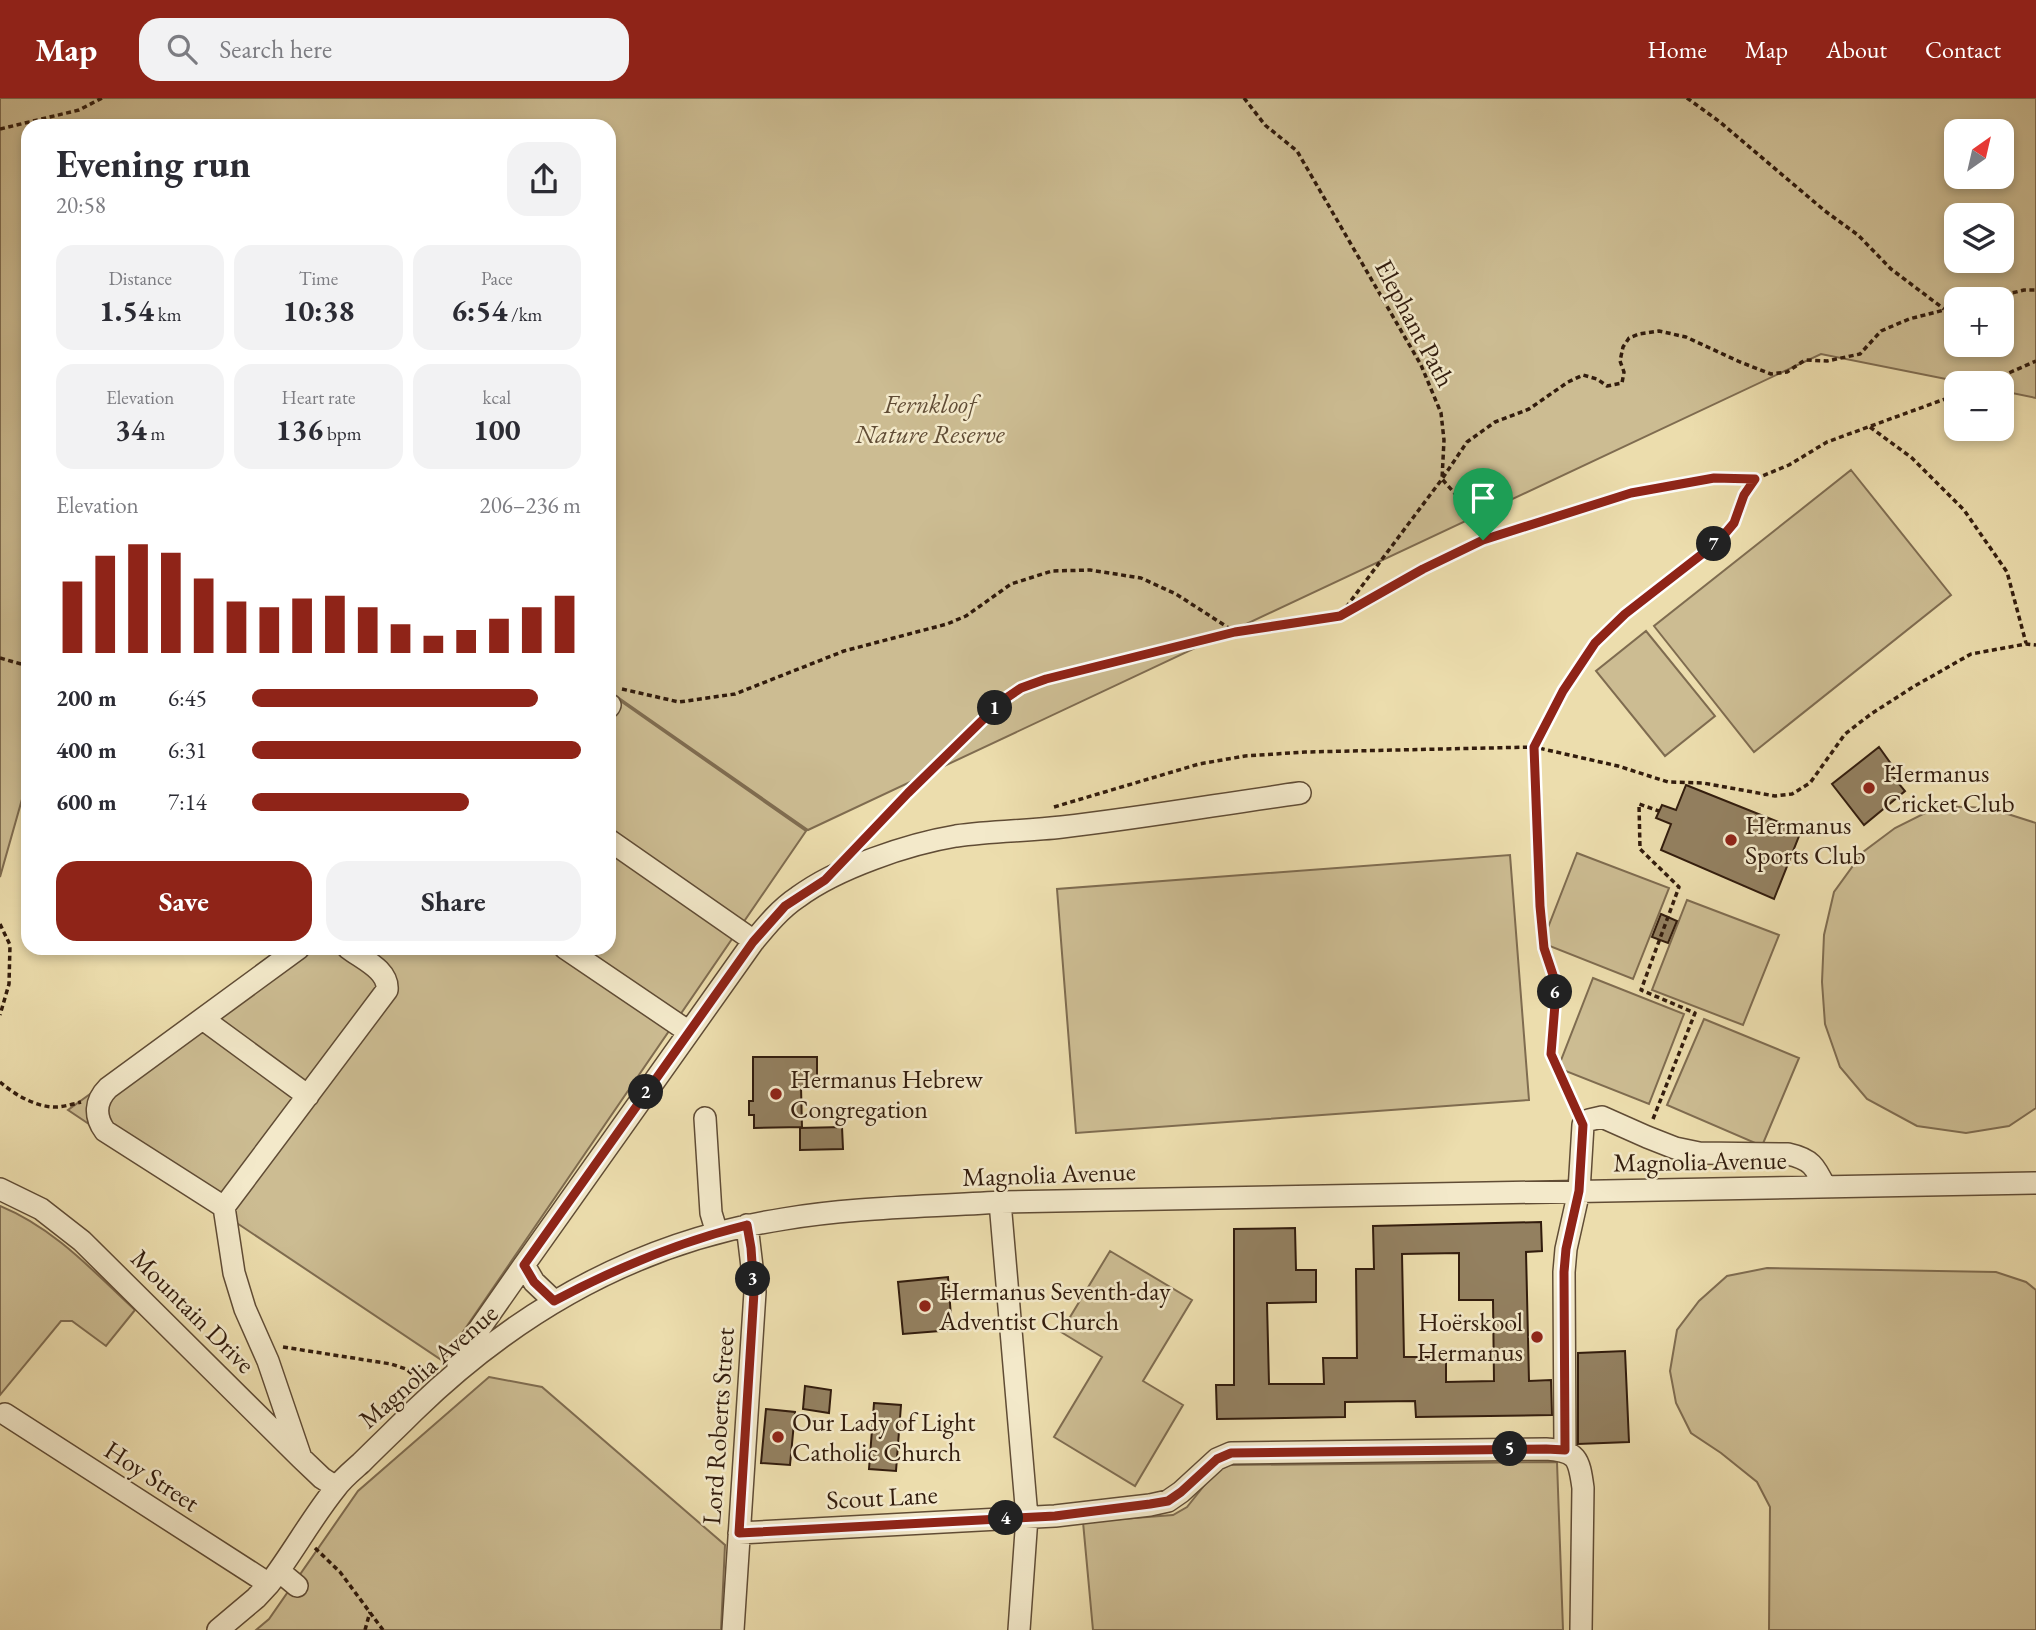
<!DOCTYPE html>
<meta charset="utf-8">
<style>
:root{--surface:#fff;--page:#f2f2f3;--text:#2b2b33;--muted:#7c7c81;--accent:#8f2418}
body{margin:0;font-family:"EB Garamond",serif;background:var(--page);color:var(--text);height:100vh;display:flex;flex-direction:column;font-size:26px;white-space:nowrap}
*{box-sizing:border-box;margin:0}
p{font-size:23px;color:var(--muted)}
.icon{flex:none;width:38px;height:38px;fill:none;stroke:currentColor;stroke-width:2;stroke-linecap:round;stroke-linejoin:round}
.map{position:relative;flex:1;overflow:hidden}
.details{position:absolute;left:21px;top:21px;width:595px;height:836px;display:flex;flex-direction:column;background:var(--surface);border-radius:21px;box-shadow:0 4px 10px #0003}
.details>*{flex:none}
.needle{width:46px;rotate:34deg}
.fabs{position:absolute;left:1944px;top:21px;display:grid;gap:14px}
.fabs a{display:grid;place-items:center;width:70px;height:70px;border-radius:14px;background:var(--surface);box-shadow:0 4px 10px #0003;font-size:35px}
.pin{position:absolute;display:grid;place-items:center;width:60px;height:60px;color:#fff;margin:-72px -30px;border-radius:50% 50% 50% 0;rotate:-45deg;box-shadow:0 0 7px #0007}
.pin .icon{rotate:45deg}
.km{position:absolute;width:35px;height:35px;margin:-18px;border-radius:50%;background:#222;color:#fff;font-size:19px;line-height:35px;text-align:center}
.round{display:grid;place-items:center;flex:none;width:74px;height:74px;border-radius:21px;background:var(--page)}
.head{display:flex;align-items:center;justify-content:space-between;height:119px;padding:0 35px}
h1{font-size:38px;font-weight:700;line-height:52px}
.figures{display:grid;grid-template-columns:repeat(3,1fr);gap:10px;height:119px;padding:7px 35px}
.figures div{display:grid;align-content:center;border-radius:18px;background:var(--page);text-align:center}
.figures b{font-size:30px;font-weight:700}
.figures small{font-size:19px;font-weight:400}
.figures p{font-size:19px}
.chart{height:196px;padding:14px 35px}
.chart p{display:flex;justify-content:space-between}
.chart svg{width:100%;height:126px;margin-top:7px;stroke:var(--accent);stroke-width:6}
.action{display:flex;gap:14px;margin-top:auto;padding:14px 35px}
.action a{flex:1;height:80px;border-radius:21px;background:var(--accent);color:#fff;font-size:28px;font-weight:700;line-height:80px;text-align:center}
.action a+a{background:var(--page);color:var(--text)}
ul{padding:0 35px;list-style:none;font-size:23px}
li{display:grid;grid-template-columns:112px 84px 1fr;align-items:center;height:52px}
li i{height:18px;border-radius:9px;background:var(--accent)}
header{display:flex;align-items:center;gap:42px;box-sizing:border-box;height:98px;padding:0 35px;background:var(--accent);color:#fff}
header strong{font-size:33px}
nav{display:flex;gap:38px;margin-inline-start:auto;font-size:24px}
.search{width:490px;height:63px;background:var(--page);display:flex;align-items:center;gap:18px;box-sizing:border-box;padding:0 24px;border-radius:21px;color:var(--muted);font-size:26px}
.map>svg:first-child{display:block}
.green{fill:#ccbc92;stroke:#7f6c50;stroke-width:2;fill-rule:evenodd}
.building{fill:#938060;stroke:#321c0d;stroke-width:2;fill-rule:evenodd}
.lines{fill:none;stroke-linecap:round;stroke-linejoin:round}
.minor-casing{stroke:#604c35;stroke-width:24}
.path{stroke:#321c0d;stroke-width:3.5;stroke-dasharray:5 3.5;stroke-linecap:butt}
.minor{stroke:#f3e9ca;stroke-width:21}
.route-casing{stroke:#fff;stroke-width:14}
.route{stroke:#8f2418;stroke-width:9}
.poi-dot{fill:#8f2418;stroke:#f3e9ca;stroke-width:2.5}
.labels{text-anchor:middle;stroke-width:5;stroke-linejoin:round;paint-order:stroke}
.street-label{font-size:26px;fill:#321c0d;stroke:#f3e9ca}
.park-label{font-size:26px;font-style:italic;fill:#604c35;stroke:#f3e9ca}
.poi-label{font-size:26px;fill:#321c0d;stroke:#f3e9ca;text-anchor:start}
</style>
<header>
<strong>Map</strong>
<div class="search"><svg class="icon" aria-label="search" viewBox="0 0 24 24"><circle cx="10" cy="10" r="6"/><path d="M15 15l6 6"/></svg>Search here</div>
<nav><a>Home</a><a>Map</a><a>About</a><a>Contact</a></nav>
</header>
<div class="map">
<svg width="2036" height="1532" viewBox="0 0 2036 1532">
<rect width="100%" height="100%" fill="#ecddad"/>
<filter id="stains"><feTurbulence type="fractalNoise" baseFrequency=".00286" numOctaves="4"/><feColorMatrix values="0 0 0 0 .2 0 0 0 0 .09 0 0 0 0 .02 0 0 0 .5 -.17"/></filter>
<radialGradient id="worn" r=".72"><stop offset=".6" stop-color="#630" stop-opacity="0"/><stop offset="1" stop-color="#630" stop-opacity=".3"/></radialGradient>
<path class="green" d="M0,0H2036V300L2002,293V285H1966L1821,256L808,732L609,593V28H28V680L0,779ZM1956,33H2002V79H1956ZM1956,117H2002V163H1956ZM1956,201H2002V247H1956Z
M1851,372L1951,497L1754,654L1654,528Z
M1646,533L1715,618L1665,658L1596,573Z
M609,595L806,733L443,1263L68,1012L291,851L609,850Z
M1939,708L1989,710L2036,725V1010L2009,1028L1966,1035L1917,1028L1867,1001L1840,969L1825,926L1822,884L1824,837L1834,794L1863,754L1895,730Z
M1577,755L1669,790L1633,881L1542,845Z
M1510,757L1529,1002L1076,1035L1057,791Z
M1687,802L1779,837L1743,927L1652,892Z
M1593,880L1684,916L1649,1006L1558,970Z
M1704,921L1799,960L1762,1048L1667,1007Z
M0,1108C54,1130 93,1173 135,1212L106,1248L72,1223H61L0,1297Z
M1110,1153L1192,1202L1143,1283L1183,1307L1135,1388L1054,1339L1102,1259L1061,1234Z
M1767,1170L1996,1174L2026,1184L2036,1192V1532H1769L1770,1409L1757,1384L1721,1355L1691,1335L1676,1305L1670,1273L1677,1232L1699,1203L1727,1178Z
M489,1279L542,1289L725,1447L721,1532H256L269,1521L358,1393Z
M1557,1364L1563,1532H1093L1083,1424L1173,1417L1187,1409L1215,1374L1229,1367Z"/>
<path class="building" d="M1879,649L1894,670L1889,674L1905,693L1864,727L1832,686Z
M1686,687L1801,733L1774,801L1661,752L1671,726L1656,720L1662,707L1676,712Z
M1661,816L1677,823L1668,845L1652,839Z
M753,959H817V989H801L802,1029L754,1030V1017H749V1003H753Z
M842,1029L843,1051L800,1052V1030Z
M1541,1124L1542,1153L1526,1154L1529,1283L1551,1282L1552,1317L1416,1319L1415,1303L1345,1304V1319L1217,1321L1216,1287H1234V1131L1295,1130L1296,1172H1316V1204L1267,1205L1269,1286H1324L1323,1260H1357L1356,1171H1374L1373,1128ZM1459,1155V1202H1493L1494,1283L1446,1284V1259H1404L1402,1156Z
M948,1179L952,1232L903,1236L898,1184Z
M1625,1253L1629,1344L1578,1346V1255Z
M805,1288L831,1292L829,1315L803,1311Z
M874,1305L901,1307L896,1373L869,1371Z
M766,1311L795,1314L790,1367L761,1365Z"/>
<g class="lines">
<defs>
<path id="minor" d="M609,609L610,607
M609,742L754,843
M565,850L689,934
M203,921L308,998
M705,1020L711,1115L717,1135
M0,1091L41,1111L82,1143L301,1360L322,1380L336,1389
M1000,1104L1027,1419L1019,1532
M224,1109L105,1033C94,1018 95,1003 108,990L299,850
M524,1167L534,1184L554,1203
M458,1267L466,1250L524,1167L753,844C767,827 780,811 798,799C837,770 908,746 956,738C991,733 1027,733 1062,729C1142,720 1221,706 1300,695
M5,1316L269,1486
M1565,1352L1564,1174L1566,1151L1579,1093L1583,1027L1589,1022L1602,1019L1647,1039L1675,1050L1699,1055L1788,1056C1811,1061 1815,1068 1825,1089
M301,1360L268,1263L245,1211L234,1175L224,1109L387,892C389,872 362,861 348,850
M739,1435L1055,1418L1150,1407L1168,1403L1181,1394L1217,1361L1231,1355L1546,1351C1577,1353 1579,1360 1583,1390L1581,1532
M279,1473L297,1488
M218,1532L256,1500L269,1486C292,1456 311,1421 335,1391C342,1381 352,1373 361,1365C379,1347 397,1330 414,1313C518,1212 640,1143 784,1121C855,1109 928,1109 1000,1104L2036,1085
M733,1532L755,1194L747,1127"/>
</defs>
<use href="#minor" class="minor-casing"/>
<path class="path" d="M1244,0L1265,27L1297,53L1421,267L1441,315L1444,342L1442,381L1465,407L1483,442
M1687,0L1720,24L1825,113L1858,137L1891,171L1944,211
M0,31L79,12L102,0
M1988,201L2024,192H2036
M1986,285L2036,263
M1870,329L1912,360L1964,412L2007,474L2026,545
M1341,516L1442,381L1467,344L1495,324L1529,311L1568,284L1583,277L1597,281L1607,288L1622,285L1624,274L1620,263L1623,249L1629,240L1639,236L1659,233L1686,239L1740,264L1771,276L1787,274L1805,262L1827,263L1860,256L1881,233L1909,221L1956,209
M0,560L28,568
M622,591L679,604L735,596L844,553L947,526L966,518L1011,486L1052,473L1090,472L1141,480L1176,496L1235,534
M1054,709L1199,666L1245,658L1305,654L1534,649L1618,668L1668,684L1703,685L1775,698L1792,696L1810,685L1845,636L1871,616L1913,589L1971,556L2026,546L2036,547
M860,745L908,695L1002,603L1021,590L1046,581L1235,534L1340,518L1423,471L1483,442L1631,395L1714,380L1755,381L1789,367L1827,344L1956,297
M0,826L10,847L9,886L0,917
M0,984C15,997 37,1010 58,1009C66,1008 74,1006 81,1004
M1575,1010L1551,955L1555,906L1554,880L1544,850L1540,808L1534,649L1563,593L1576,571L1595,545L1625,516L1706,454L1723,438L1734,425L1744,397L1754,382
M1653,1021L1695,915L1641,892L1679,789L1640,751L1639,706L1659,713
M283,1249L391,1266L406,1271L420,1282
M315,1450L340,1474L383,1532
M365,1532L370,1514"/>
<use href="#minor" class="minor"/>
</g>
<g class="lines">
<defs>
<path id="route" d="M1714,380L1755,381L1744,397L1734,425L1723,438L1706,453L1625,516L1595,545L1563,593L1534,649L1540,808L1544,850L1554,880L1555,906L1551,956L1583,1027L1579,1093L1566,1151L1564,1174L1565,1352L1546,1351L1231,1355L1217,1361L1181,1394L1168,1403L1150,1406L1055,1418L739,1435L754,1194L751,1150L747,1127C679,1144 616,1170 554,1203L534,1184L524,1167L753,844L785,808L825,782L908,695L1002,603L1021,590L1046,581L1235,534L1340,518L1423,471L1483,442L1631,395Z"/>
</defs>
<use href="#route" class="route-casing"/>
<use href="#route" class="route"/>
</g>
<g class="poi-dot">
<circle cx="1869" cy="690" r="7"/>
<circle cx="1731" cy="742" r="7"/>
<circle cx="776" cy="996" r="7"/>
<circle cx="925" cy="1208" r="7"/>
<circle cx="1537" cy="1239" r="7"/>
<circle cx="778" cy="1339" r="7"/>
</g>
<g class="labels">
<g class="street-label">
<text transform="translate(1415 225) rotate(62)" y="9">Elephant Path</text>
<text transform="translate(1700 1063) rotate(-1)" y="9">Magnolia Avenue</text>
<text transform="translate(1049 1076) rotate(-2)" y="9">Magnolia Avenue</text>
<text transform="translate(193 1213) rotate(45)" y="9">Mountain Drive</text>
<text transform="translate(428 1268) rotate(-41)" y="9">Magnolia Avenue</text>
<text transform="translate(718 1328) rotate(-86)" y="9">Lord Roberts Street</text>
<text transform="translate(152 1378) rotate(33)" y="9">Hoy Street</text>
<text transform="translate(882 1399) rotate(-3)" y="9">Scout Lane</text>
</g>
<g class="park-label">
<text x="930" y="315">Fernkloof<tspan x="930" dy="30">Nature Reserve</tspan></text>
</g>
<g class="poi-label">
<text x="1883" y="684">Hermanus<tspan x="1883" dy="30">Cricket Club</tspan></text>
<text x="1745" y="736">Hermanus<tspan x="1745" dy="30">Sports Club</tspan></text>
<text x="790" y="990">Hermanus Hebrew<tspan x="790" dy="30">Congregation</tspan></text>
<text x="939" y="1202">Hermanus Seventh-day<tspan x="939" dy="30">Adventist Church</tspan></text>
<text x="1523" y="1233" text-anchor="end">Hoërskool<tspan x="1523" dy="30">Hermanus</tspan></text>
<text x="792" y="1333">Our Lady of Light<tspan x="792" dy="30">Catholic Church</tspan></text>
</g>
</g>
<rect width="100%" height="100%" filter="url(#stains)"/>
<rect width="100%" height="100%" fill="url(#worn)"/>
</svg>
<div class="fabs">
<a><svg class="needle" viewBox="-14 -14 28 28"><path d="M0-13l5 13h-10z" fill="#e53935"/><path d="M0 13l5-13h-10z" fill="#7c7c81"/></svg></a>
<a><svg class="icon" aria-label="layers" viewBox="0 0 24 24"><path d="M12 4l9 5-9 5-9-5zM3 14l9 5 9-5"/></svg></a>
<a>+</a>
<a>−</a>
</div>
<div class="pin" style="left:1483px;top:442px;background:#1e9e55"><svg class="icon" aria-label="arrive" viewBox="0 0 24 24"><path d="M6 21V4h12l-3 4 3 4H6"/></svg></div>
<b class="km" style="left:995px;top:610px">1</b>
<b class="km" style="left:646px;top:994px">2</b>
<b class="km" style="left:753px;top:1181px">3</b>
<b class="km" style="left:1006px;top:1420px">4</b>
<b class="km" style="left:1510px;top:1351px">5</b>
<b class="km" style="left:1555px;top:894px">6</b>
<b class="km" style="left:1714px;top:446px">7</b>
<section class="details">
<div class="head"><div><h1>Evening run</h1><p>20:58</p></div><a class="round"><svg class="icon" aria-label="share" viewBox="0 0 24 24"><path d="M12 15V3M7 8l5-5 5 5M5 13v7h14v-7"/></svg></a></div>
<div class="figures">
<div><p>Distance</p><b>1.54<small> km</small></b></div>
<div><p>Time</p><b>10:38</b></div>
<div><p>Pace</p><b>6:54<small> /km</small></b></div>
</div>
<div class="figures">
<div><p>Elevation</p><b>34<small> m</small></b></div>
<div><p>Heart rate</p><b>136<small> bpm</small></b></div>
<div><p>kcal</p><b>100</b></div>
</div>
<div class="chart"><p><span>Elevation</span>206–236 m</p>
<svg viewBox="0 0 160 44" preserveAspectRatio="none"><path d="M5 44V19M15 44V10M25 44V6M35 44V9M45 44V18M55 44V26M65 44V28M75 44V25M85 44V24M95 44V28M105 44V34M115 44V38M125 44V36M135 44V32M145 44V28M155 44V24"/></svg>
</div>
<ul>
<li><b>200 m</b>6:45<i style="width:87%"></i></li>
<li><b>400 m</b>6:31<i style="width:100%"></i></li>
<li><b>600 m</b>7:14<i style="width:66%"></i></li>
</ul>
<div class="action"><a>Save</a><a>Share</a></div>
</section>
</div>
